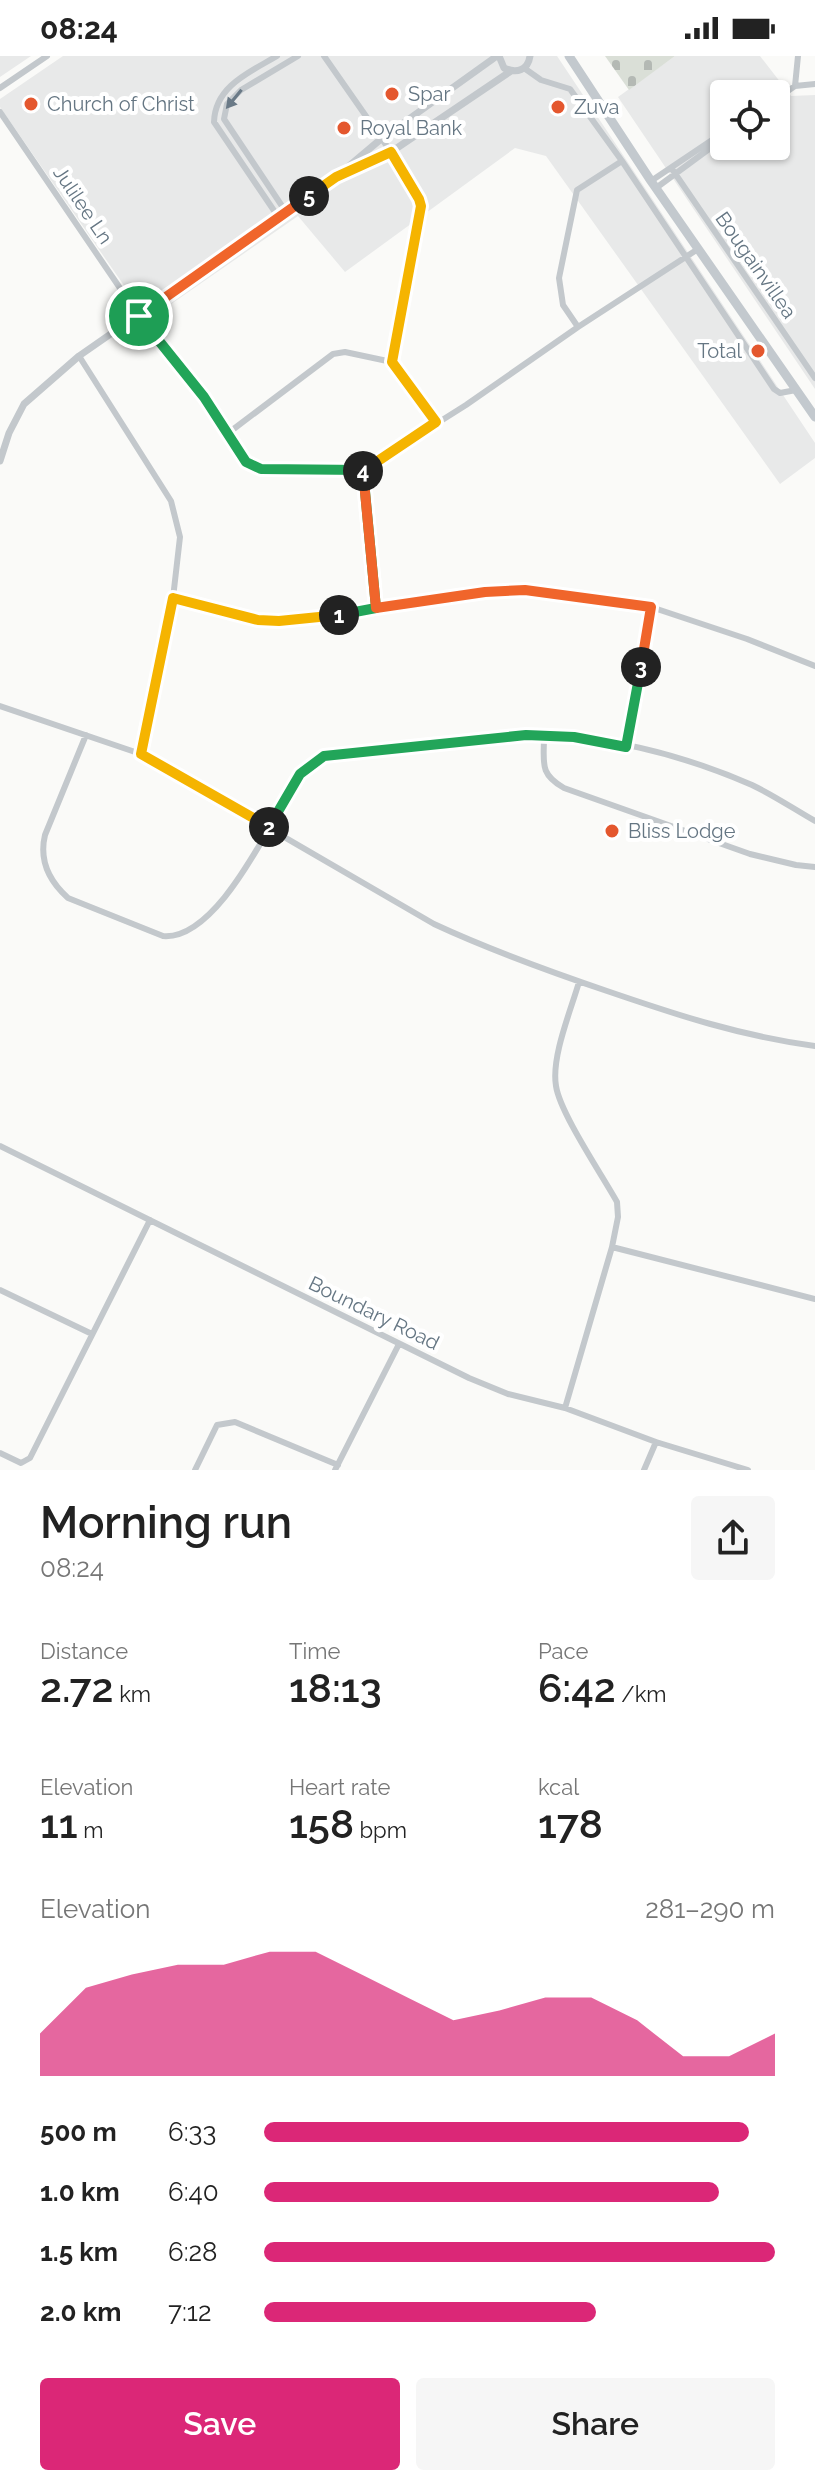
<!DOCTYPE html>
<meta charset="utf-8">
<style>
:root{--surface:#fff;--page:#f6f6f6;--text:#222;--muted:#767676;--accent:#db2777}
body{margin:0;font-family:Raleway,sans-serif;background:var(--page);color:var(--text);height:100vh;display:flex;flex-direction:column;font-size:30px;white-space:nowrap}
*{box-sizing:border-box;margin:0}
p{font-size:26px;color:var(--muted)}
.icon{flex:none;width:44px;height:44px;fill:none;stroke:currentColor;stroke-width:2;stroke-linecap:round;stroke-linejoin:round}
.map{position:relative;height:1414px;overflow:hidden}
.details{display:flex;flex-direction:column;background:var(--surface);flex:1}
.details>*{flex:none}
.controls{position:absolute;left:710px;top:24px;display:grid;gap:16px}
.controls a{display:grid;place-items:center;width:80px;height:80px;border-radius:8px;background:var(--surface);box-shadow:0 2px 6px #0004;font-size:40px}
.pin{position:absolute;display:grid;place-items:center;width:68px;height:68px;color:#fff;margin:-34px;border:4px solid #fff;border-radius:50%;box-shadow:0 2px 8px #0007}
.km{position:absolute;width:40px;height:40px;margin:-20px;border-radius:50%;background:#222;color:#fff;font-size:22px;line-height:40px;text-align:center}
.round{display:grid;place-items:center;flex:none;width:84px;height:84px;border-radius:8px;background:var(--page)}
.head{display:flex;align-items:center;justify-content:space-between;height:136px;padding:0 40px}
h1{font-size:44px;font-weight:600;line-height:60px}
.figures{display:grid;grid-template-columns:repeat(3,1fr);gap:12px;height:136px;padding:8px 40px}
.figures div{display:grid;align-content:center}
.figures b{font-size:40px;font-weight:600}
.figures small{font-size:22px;font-weight:400}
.figures p{font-size:22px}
.chart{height:224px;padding:16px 40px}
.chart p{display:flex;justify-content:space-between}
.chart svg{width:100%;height:144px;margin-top:8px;fill:var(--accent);opacity:.7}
.primary-button{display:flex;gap:16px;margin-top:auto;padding:16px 40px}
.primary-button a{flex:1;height:92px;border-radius:8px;background:var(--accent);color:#fff;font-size:32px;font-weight:600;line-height:92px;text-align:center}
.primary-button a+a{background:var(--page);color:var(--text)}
ul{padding:0 40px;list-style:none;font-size:26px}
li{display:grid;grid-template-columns:128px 96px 1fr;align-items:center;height:60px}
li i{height:20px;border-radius:10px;background:var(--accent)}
.status{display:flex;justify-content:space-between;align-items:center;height:56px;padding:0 40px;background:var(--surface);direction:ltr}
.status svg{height:22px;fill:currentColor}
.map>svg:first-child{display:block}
.built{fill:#e8e9e9;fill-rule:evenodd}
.cemetery{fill:url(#cemetery-stones)}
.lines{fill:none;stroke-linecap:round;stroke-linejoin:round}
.minor{stroke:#c3c8cc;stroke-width:6}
.tertiary{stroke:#c3c8cc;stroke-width:7}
.trunk{stroke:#c3c9ce;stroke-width:9}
.oneway{fill:#6a7a87}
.split-1-casing{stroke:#fff;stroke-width:16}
.split-2-casing{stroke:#fff;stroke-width:16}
.split-3-casing{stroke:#fff;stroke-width:16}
.split-4-casing{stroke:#fff;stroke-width:16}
.split-5-casing{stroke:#fff;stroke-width:16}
.split-6-casing{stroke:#fff;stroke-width:16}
.split-1{stroke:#22a559;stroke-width:10}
.split-2{stroke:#f5b400;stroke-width:10}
.split-3{stroke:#22a559;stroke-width:10}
.split-4{stroke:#f0652b;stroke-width:10}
.split-5{stroke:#f5b400;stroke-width:10}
.split-6{stroke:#f0652b;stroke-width:10}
.poi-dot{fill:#e4572e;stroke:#fff;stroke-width:3}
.labels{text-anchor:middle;stroke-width:8;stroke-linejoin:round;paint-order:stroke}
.poi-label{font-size:20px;fill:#657683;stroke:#fff;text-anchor:start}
.street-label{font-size:20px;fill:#657683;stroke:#fff}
</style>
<div class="status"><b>08:24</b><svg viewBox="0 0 49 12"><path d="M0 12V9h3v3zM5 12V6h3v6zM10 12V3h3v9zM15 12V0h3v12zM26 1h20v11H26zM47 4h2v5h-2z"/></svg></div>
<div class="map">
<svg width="815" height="1414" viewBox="0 0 815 1414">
<defs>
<pattern id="cemetery-stones" width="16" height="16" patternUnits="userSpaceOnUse" patternTransform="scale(2)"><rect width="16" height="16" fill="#dadfd7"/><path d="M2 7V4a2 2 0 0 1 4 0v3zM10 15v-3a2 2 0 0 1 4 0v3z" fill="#b4b9b4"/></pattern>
</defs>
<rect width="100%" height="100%" fill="#fafaf8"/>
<path class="built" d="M0,0H31L0,21Z
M63,0H557L815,387V402L780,428L546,100L515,92L345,216L298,160L148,264L0,51V43Z
M675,0H760L791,40L815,39V333L618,41ZM724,38H776V90H724Z"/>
<path class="cemetery" d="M605,0H675L629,34Z"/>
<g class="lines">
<path class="minor" d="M277,0C250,16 215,30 214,66L279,162
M324,0L391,96L419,143L420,157L392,306L436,366
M524,12L541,24L570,33L622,105L774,333L780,337L796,334
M795,30L798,0
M0,32L47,0
M776,43L795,30L815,28
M0,56L139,260L204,341L246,406L261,413L363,414L466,349L578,271L698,193
M672,113L815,322
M651,125L724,76
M656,132L724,82
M286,156L224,63L227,48L241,34L298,0
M578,271L563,249L559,222L577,134L622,105
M79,300L171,445L180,481L173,542L141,698
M227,378L333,298L345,296L392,306
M363,414L376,552
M173,542C201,550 229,560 258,564C288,568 347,561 376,552L485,536L548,535L589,544L651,551L747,583L815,610
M0,650L141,698L434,868C490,894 548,915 607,935C677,959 741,980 815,990
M86,679L45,779C39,804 49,825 68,842L163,880C211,884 257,793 278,757C290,736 300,712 323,701C337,694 400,693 419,691C454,688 487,680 522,679C599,677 681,698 752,729C773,739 794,753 815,765
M544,680C544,707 539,718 564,732L750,798L796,809L815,811
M626,691L651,551
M0,1090L469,1322L508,1338L565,1352L656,1386L748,1414
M612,1191L815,1243
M0,1234L92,1278
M565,1352L612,1191L618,1161L617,1146C602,1119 560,1057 556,1030C551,1001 571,954 579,926
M0,1397L21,1407L30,1402L150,1164
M195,1414L217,1369L235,1366L338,1409
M335,1414L399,1288
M644,1414L656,1386"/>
<path class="tertiary" d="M499,0L504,12C517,18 528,14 530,0
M346,116L391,96L511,15
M0,405L9,377L24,348L79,300L336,121L381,83L497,0"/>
<path class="trunk" d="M569,0L651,125L815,361"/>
</g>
<defs><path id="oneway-solid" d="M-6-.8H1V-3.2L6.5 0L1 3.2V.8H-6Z" transform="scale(2)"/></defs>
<use class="oneway" href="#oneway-solid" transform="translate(234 43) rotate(129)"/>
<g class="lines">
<defs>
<path id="split-1" d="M139,260L204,341L246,406L261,413L363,414L376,552L339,559"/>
<path id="split-2" d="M269,771L141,698L173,542L258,564L279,565L339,559"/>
<path id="split-3" d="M269,771L300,718L324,700L526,679L574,681L626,691L641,611"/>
<path id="split-4" d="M363,415L376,552L485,536L525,534L651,551L641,611"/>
<path id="split-5" d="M309,140L336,121L391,96L419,143L421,150L392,306L436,366L363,415"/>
<path id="split-6" d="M139,260L309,140"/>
</defs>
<use href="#split-1" class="split-1-casing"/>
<use href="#split-2" class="split-2-casing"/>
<use href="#split-3" class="split-3-casing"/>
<use href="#split-4" class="split-4-casing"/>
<use href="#split-5" class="split-5-casing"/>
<use href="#split-6" class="split-6-casing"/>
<use href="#split-1" class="split-1"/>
<use href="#split-2" class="split-2"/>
<use href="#split-3" class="split-3"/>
<use href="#split-4" class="split-4"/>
<use href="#split-5" class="split-5"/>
<use href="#split-6" class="split-6"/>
</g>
<g class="poi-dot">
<circle cx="392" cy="38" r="8"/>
<circle cx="31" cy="48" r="8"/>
<circle cx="558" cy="51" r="8"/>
<circle cx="344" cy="72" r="8"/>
<circle cx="758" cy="295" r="8"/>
<circle cx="612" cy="775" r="8"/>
</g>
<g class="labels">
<g class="poi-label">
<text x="408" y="45">Spar</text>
<text x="47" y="55">Church of Christ</text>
<text x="574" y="58">Zuva</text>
<text x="360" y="79">Royal Bank</text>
<text x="742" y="302" text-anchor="end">Total</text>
<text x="628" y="782">Bliss Lodge</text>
</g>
<g class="street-label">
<text transform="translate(83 149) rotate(56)" y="7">Julilee Ln</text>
<text transform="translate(756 209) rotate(55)" y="7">Bougainvillea</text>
<text transform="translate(374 1257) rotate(26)" y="7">Boundary Road</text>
</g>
</g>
</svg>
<div class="controls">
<a><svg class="icon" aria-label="locate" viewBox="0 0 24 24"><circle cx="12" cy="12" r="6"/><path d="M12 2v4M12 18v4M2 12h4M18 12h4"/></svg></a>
</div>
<div class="pin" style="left:139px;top:260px;background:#1e9e55"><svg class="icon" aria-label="arrive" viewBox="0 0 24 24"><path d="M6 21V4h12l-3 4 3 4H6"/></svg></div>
<b class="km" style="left:339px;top:559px">1</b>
<b class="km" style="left:269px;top:771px">2</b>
<b class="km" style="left:641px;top:611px">3</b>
<b class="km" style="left:363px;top:415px">4</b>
<b class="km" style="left:309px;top:140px">5</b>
</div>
<section class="details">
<div class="head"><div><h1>Morning run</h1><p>08:24</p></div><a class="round"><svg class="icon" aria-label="share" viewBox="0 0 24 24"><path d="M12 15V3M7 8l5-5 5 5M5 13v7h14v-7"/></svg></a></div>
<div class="figures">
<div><p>Distance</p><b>2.72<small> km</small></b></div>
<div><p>Time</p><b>18:13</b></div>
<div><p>Pace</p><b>6:42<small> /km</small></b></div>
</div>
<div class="figures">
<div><p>Elevation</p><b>11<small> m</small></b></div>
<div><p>Heart rate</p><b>158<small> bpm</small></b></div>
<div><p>kcal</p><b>178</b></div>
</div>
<div class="chart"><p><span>Elevation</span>281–290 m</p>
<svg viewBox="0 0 160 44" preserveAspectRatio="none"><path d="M0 44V31L10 17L20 13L30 10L40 10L50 6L60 6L70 13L80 20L90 27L100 24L110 20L120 20L130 27L140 38L150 38L160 31V44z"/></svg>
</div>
<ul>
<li><b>500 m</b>6:33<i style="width:95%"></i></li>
<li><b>1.0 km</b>6:40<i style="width:89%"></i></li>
<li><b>1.5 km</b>6:28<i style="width:100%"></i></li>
<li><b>2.0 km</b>7:12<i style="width:65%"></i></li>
</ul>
<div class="primary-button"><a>Save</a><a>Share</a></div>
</section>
